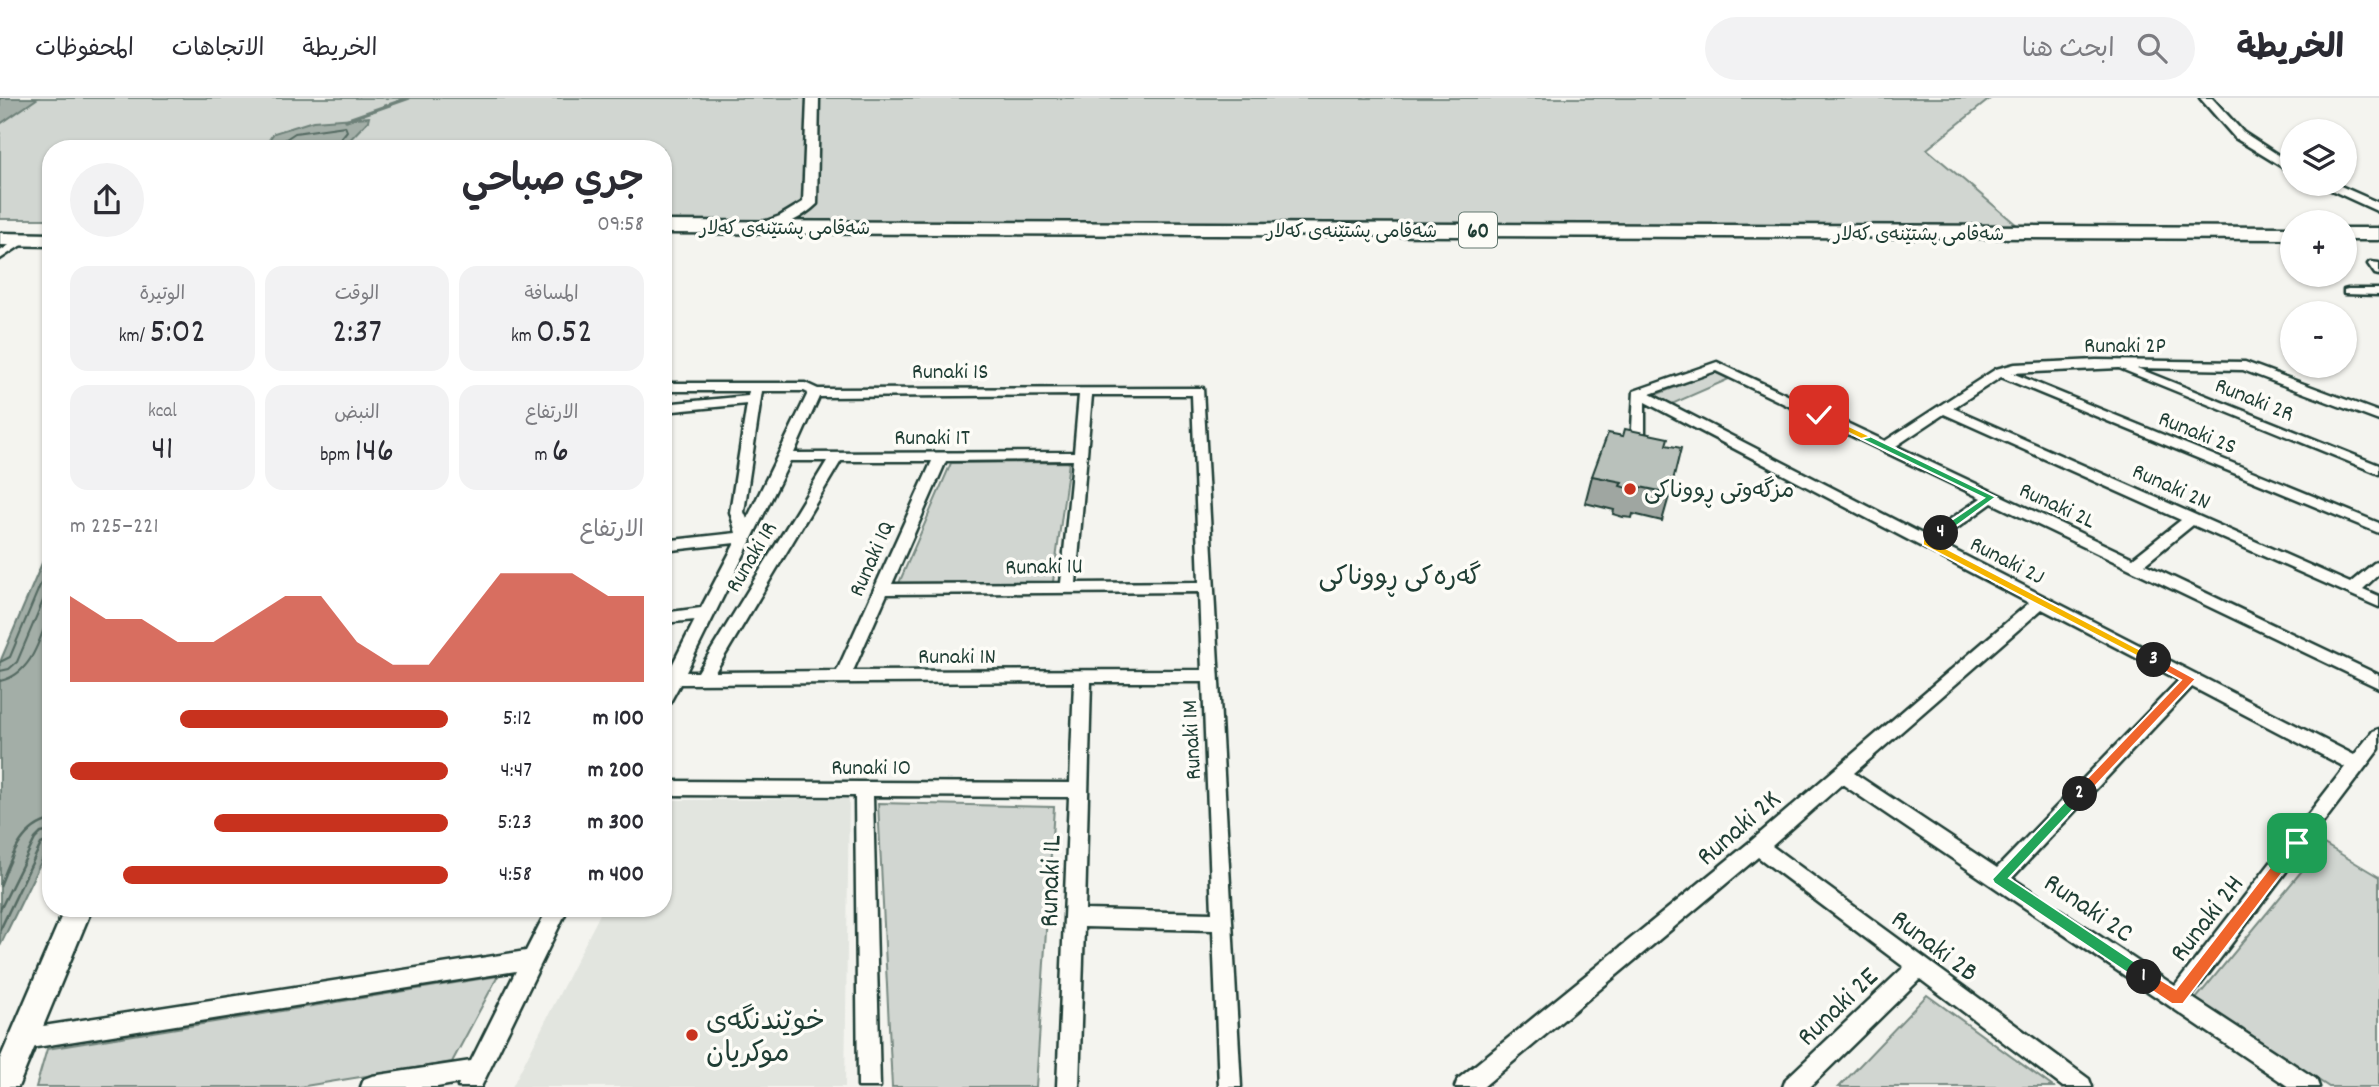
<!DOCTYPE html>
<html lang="ar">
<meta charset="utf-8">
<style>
:root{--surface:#fff;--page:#f2f2f3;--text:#2b2b33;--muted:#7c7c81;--line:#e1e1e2;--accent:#c8321e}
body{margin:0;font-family:Dekko,"Playpen Sans Arabic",sans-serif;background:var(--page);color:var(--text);direction:rtl;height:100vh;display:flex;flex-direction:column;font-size:26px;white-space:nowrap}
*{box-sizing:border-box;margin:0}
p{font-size:23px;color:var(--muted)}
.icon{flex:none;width:38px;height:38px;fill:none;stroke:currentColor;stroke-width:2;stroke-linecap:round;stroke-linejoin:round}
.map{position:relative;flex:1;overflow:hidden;direction:ltr}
.panel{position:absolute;left:42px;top:42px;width:630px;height:777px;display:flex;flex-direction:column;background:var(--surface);border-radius:28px;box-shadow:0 2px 5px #0004;direction:rtl}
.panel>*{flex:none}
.controls{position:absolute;left:2280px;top:21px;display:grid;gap:14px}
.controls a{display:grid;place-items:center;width:77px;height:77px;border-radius:50%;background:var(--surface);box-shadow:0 2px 5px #0004;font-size:35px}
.pin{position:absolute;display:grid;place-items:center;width:60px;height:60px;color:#fff;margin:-30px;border-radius:14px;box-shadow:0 4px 10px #0006}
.km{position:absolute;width:35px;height:35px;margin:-18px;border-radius:50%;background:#222;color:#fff;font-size:19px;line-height:35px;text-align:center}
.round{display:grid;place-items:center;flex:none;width:74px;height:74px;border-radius:37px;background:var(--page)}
.overview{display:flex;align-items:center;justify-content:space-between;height:119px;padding:0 28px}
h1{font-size:38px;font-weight:600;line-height:52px}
.metrics{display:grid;grid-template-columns:repeat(3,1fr);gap:10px;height:119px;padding:7px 28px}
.metrics div{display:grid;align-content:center;border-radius:18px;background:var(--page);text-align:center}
.metrics b{font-size:35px;font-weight:600}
.metrics small{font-size:19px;font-weight:400}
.metrics p{font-size:19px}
.chart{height:196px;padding:14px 28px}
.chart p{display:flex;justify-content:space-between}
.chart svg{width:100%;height:126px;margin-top:7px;fill:var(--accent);opacity:.7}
ul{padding:0 28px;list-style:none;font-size:23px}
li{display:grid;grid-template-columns:112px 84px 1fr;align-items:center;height:52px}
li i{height:18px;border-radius:9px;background:var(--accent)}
header{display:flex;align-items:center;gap:42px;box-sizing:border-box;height:98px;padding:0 35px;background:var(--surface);border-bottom:2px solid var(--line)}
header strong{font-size:33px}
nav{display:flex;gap:38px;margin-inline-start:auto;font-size:24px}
.search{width:490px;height:63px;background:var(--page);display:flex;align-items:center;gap:18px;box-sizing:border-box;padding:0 24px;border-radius:38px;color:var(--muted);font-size:26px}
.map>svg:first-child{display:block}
.built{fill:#e2e5df}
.green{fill:#d1d6d1;stroke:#788a82;stroke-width:2}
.water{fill:#a3aea7;stroke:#6e8179;stroke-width:2}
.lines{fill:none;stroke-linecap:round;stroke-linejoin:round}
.shore-far1{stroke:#546a62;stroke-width:2}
.shore{stroke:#546a62;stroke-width:2.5}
.stream{stroke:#6e8179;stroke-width:3.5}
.street-casing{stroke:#1f3d34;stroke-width:5}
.secondary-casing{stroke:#1f3d34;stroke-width:5}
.highway-casing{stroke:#1f3d34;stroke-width:5}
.street{fill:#fdfcf7;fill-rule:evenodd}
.secondary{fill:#fdfcf7;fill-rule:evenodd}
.highway{fill:#fdfcf7;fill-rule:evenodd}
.wall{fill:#9fa6a1;stroke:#1f3d34;stroke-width:2}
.building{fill:#b9c1bb;stroke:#1f3d34;stroke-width:2}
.split-1{fill:#f0652b;stroke:#fff;stroke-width:2}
.split-2{fill:#22a559;stroke:#fff;stroke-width:2}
.split-3{fill:#f0652b;stroke:#fff;stroke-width:2}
.split-4{fill:#f5b400;stroke:#fff;stroke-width:2}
.split-5{fill:#22a559;stroke:#fff;stroke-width:2}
.split-6{fill:#f5b400;stroke:#fff;stroke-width:2}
.poi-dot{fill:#c8321e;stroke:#fdfcf7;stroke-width:2.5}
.labels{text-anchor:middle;stroke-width:7;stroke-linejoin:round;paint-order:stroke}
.far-street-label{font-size:19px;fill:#1f3d34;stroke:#fdfcf7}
.shield{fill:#fdfcf7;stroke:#62766e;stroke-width:2}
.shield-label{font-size:21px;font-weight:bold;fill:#1f3d34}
.street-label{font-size:23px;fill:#1f3d34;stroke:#fdfcf7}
.poi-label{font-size:23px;fill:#1f3d34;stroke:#fdfcf7;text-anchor:start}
.quarter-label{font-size:26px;fill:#1f3d34;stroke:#fdfcf7}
.near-street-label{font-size:28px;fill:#1f3d34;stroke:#fdfcf7}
.near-poi-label{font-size:28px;fill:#1f3d34;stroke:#fdfcf7;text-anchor:start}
</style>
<header>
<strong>الخريطة</strong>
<div class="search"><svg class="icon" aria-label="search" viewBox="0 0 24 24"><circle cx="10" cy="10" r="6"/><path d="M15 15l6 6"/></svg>ابحث هنا</div>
<nav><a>الخريطة</a><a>الاتجاهات</a><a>المحفوظات</a></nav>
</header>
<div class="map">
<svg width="2379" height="989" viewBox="0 0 2379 989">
<rect width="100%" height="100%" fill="#f4f4ef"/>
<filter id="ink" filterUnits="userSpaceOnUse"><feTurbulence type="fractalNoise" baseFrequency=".0143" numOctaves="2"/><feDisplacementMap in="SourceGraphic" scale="14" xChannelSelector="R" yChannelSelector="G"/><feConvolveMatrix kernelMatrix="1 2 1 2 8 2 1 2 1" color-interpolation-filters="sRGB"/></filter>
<g filter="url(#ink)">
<path class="built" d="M849,701L845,989H512L603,810H663V702Z"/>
<path class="green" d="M0,0H1991L1927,51L2018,128L663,122V51H51V121H0Z
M1714,274L1729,281L1672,306L1655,297Z
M1069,364L1053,484L899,485L951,365Z
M878,705L1054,709L1036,989H892Z
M2324,746L2379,779V989H2329L2195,902Z
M498,878L452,964L299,989H36L47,951Z
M1927,897L2053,989H1839Z"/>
<path class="water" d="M0,0H38L0,26Z
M369,19L368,23L341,51H262L274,35L313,23Z
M51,444V743L0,848V564Z"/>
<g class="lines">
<path class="shore-far1" d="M271,51L295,35L345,28L347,33L338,44L337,51
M0,564L10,559L51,461
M0,573L9,571L17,564L51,484
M0,583C33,576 40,539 51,511"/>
<path class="shore" d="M0,788C11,761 20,729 51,722
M0,812L35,741L41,735L51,733
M0,832L41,746L51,742"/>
<path class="stream" d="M346,22L409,0"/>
<defs>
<path id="street" d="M20,140L29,142L0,161V153Z
M2370,164L2379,165V177L2375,176L2368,166Z
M2348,191H2379V197L2344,196V192Z
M2096,262L2245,264L2379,314V323L2243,272L2137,270L2379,367V376L2119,270L2012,275L2379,425V435L2001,279L1953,310L2350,485L2374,465L2379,463V476L2363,491L2379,498V509L2193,427L2145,466L2379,577V590L1992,405L1938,444L2354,657L2373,633L2379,631V651L2191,899L2316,981L2319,989H2289L1842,686L1772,748L2089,981L2092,989H2063L1920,881L1810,989H1783L1786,981L1904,869L1758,759L1483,989H1455L1458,981L1751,743L2029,505L1645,304V349L1643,352H1633L1631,349L1634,293L1717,264L1885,343L1996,271L2015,266ZM1716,273L1981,400L1926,438L1650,296ZM1944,316L2181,422L2133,460L1896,348ZM2042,511L2179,582L1997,770L1854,675ZM2192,589L2345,669L2175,888L2012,780Z
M663,285H805L818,291L1203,290L1241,989H1219L1213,832L1084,829L1079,989H1057L1069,699L873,698L880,989H858L855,698L663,697V683L1070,685L1074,584L680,586L669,606L663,608V585L695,522L663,525V515L701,510L735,445L663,453V443L736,435L730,414L747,306L663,314V306L748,298L749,293H663ZM762,293H804L808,295L747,421L744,414ZM1079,297L1074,354L794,355L819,299ZM1092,297H1192L1199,484L1076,485ZM1073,362L1061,485L892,486L946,363ZM790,363H827L698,574H686ZM841,363H932L837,573L715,574ZM1199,494L1202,572L853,573L887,496ZM1091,584H1203L1212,815L1085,812Z
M548,810H568L481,989H458L459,985L437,989H361L364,981L372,978L471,963L516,873L24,951L16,948L13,941L16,934L24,931L526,853Z"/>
<path id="secondary" d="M807,0H819L817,106C805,118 776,135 758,132V126L780,118L803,104Z
M2200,0H2212L2243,34L2292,66V75L2235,40Z
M2318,86H2336L2379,105V114Z
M65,810H92L18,989H0V961Z"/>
<path id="highway" d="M663,123L2292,129V141L663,135Z
M2345,130H2379V142H2345Z
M0,135L51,136V148L0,147Z"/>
</defs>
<use href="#street" class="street-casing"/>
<use href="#secondary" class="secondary-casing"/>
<use href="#highway" class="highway-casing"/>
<use href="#street" class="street"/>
<use href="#secondary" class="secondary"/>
<use href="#highway" class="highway"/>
</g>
<path class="wall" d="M1666,347L1670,395L1662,423L1633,416L1632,420L1623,419L1613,416L1614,412L1585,405L1592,378Z"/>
<path class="building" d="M1625,331L1668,340L1666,347L1681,350L1670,395L1640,389V392L1630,391L1620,388L1622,384L1592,378L1608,335L1623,338Z"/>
</g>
<path class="split-1" d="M2297,740L2302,741V749L2183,906H2172L2139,884L2137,879L2139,874L2144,872L2176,891L2292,741Z"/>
<path class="split-2" d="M2080,690L2085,692V699L2009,780L2150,874L2152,879L2150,884L2144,886L1994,785L1992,781L2076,692Z"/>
<path class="split-3" d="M2154,558L2196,581L2085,699H2076V692L2181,582L2150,565L2148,562Z"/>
<path class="split-4" d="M1937,432L1946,435L1934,444L2160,562L2158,565H2150L1923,447V442Z"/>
<path class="split-5" d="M1861,337H1868L1996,399L1944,437H1937V432L1984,400L1861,341Z"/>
<path class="split-6" d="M1819,314L1868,337L1869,339L1861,341L1816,319L1815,317Z"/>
<g class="poi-dot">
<circle cx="1630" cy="391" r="7"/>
<circle cx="692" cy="937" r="7"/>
</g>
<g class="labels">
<g class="far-street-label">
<text x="785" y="136">شەقامی پشتێنەی کەلار</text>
<text x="1352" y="139">شەقامی پشتێنەی کەلار</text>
<text x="1919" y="142">شەقامی پشتێنەی کەلار</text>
</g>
<rect class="shield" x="1459" y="114.5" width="38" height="35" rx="5"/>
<g class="shield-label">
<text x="1478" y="139">60</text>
</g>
<g class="street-label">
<text x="2125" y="254">Runaki 2P</text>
<text x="950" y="280">Runaki 1S</text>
<text transform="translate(2255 300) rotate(22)" y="8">Runaki 2R</text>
<text transform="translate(2198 333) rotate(22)" y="8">Runaki 2S</text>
<text x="932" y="346">Runaki 1T</text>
<text transform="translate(2172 387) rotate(24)" y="8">Runaki 2N</text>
<text transform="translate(2058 406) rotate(25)" y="8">Runaki 2L</text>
<text transform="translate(750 458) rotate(-59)" y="8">Runaki 1R</text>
<text transform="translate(870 460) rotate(-66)" y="8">Runaki 1Q</text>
<text transform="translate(2008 461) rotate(27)" y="8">Runaki 2J</text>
<text transform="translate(1044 467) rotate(-1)" y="8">Runaki 1U</text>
<text x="957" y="565">Runaki 1N</text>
<text transform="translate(1190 642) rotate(-93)" y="8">Runaki 1M</text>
<text x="871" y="676">Runaki 1O</text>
</g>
<g class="poi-label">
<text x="1644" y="399">مزگەوتی ڕووناکی</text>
</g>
<g class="quarter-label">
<text x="1400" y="486">گەرەکی ڕووناکی</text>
</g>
<g class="near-street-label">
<text transform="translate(1737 728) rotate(-41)" y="10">Runaki 2K</text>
<text transform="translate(1048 783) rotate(-88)" y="10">Runaki 1L</text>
<text transform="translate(2090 808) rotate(34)" y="10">Runaki 2C</text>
<text transform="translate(2205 819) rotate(-52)" y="10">Runaki 2H</text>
<text transform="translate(1936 846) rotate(37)" y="10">Runaki 2B</text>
<text transform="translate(1836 907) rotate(-44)" y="10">Runaki 2E</text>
</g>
<g class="near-poi-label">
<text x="706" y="931">خوێندنگەی<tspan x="706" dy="32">موکریان</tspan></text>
</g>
</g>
</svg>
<div class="controls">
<a><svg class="icon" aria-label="layers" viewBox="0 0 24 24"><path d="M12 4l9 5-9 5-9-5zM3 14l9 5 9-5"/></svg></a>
<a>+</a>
<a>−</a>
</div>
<div class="pin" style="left:2297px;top:745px;background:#1e9e55"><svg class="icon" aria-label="arrive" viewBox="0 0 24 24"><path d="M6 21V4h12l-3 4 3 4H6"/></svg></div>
<div class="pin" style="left:1819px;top:317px;background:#d93025"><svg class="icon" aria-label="check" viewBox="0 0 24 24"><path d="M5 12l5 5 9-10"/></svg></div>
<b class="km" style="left:2144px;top:879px">1</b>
<b class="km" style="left:2080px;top:696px">2</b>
<b class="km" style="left:2154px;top:562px">3</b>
<b class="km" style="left:1941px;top:435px">4</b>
<section class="panel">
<div class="overview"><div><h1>جري صباحي</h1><p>09:58</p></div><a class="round"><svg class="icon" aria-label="share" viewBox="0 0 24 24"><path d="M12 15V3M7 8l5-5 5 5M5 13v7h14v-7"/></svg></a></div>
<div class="metrics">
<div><p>المسافة</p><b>0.52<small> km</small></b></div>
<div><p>الوقت</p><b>2:37</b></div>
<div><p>الوتيرة</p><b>5:02<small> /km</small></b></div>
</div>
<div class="metrics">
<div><p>الارتفاع</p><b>6<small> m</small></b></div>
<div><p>النبض</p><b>146<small> bpm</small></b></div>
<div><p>kcal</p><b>41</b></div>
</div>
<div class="chart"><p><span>الارتفاع</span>221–225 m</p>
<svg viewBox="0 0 160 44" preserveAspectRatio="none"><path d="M0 44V14L10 22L20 22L30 30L40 30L50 22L60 14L70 14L80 30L90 38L100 38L110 22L120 6L130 6L140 6L150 14L160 14V44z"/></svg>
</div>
<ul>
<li><b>100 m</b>5:12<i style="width:71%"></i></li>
<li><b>200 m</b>4:47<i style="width:100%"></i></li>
<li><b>300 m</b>5:23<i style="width:62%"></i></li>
<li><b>400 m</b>4:58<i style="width:86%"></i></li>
</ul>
</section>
</div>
